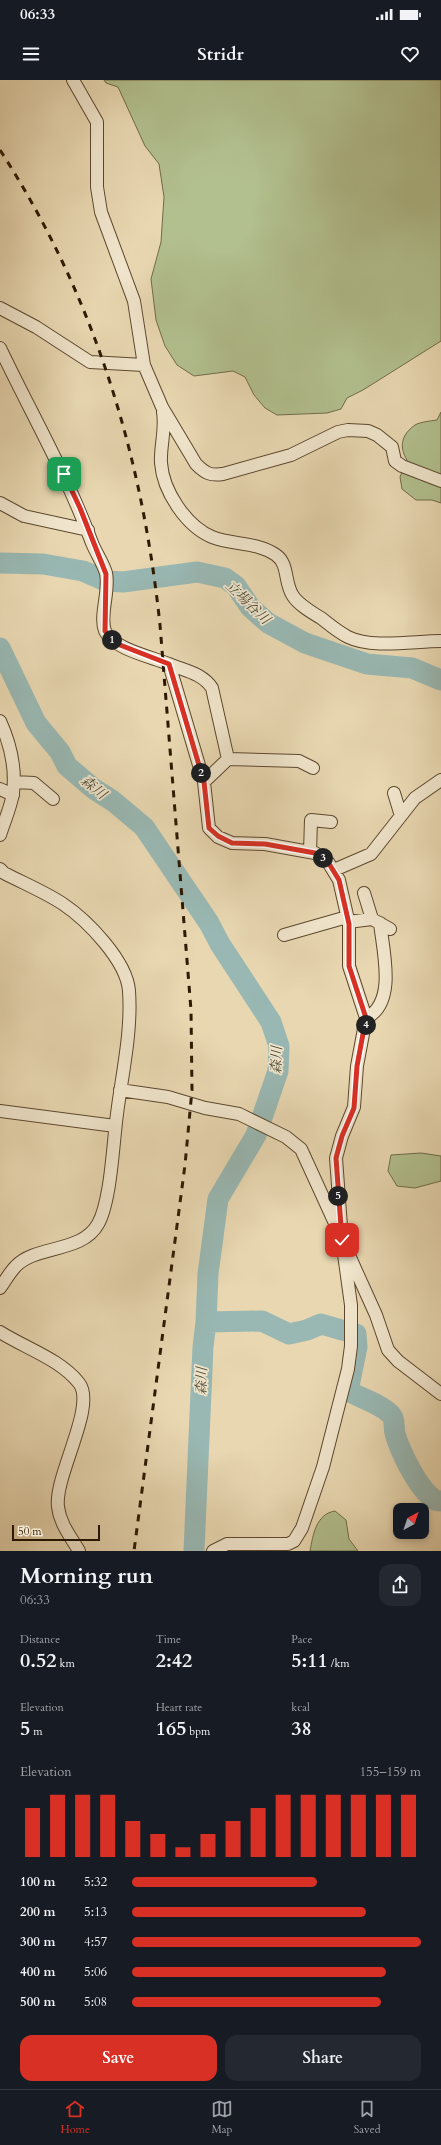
<!DOCTYPE html>
<meta charset="utf-8">
<style>
:root{--surface:#171b24;--page:#242831;--text:#f1f3f6;--muted:#9ea1a6;--line:#363941;--accent:#d93025}
body{margin:0;font-family:Cardo,"Noto Serif JP",serif;background:var(--page);color:var(--text);height:100vh;display:flex;flex-direction:column;font-size:15px;white-space:nowrap}
*{box-sizing:border-box;margin:0}
p{font-size:13px;color:var(--muted)}
.icon{flex:none;width:22px;height:22px;fill:none;stroke:currentColor;stroke-width:2;stroke-linecap:round;stroke-linejoin:round}
.map{position:relative;height:1471px;overflow:hidden}
.details{display:flex;flex-direction:column;background:var(--surface);flex:1}
.details>*{flex:none}
.needle{width:26px;rotate:40deg}
.buttons{position:absolute;left:393px;top:1423px;display:grid;gap:8px}
.buttons a{display:grid;place-items:center;width:36px;height:36px;border-radius:8px;background:var(--surface);box-shadow:0 2px 6px #0003;font-size:20px}
.scale{position:absolute;left:12px;bottom:10px;width:88px;box-sizing:border-box;padding-left:4px;border:2px solid #2d1902;border-top:0;font-size:11px;line-height:14px;white-space:nowrap;color:#2d1902;-webkit-text-stroke:3px #f0e5cc;paint-order:stroke}
.pin{position:absolute;display:grid;place-items:center;width:34px;height:34px;color:#fff;margin:-17px;border-radius:8px;box-shadow:0 2px 6px #0006}
.km{position:absolute;width:20px;height:20px;margin:-10px;border-radius:50%;background:#222;color:#fff;font-size:11px;line-height:20px;text-align:center}
.round{display:grid;place-items:center;flex:none;width:42px;height:42px;border-radius:12px;background:var(--page)}
.head{display:flex;align-items:center;justify-content:space-between;height:68px;padding:0 20px}
h1{font-size:22px;font-weight:700;line-height:30px}
.stats{display:grid;grid-template-columns:repeat(3,1fr);gap:6px;height:68px;padding:4px 20px}
.stats div{display:grid;align-content:center}
.stats b{font-size:20px;font-weight:700}
.stats small{font-size:11px;font-weight:400}
.stats p{font-size:11px}
.chart{height:112px;padding:8px 20px}
.chart p{display:flex;justify-content:space-between}
.chart svg{width:100%;height:72px;margin-top:4px;stroke:var(--accent);stroke-width:6}
.button{display:flex;gap:8px;margin-top:auto;padding:8px 20px}
.button a{flex:1;height:46px;border-radius:12px;background:var(--accent);color:#fff;font-size:16px;font-weight:700;line-height:46px;text-align:center}
.button a+a{background:var(--page);color:var(--text)}
ul{padding:0 20px;list-style:none;font-size:13px}
li{display:grid;grid-template-columns:64px 48px 1fr;align-items:center;height:30px}
li i{height:10px;border-radius:5px;background:var(--accent)}
.status{display:flex;justify-content:space-between;align-items:center;height:28px;padding:0 20px;background:var(--surface);direction:ltr}
.status svg{height:11px;fill:currentColor}
header{display:flex;justify-content:space-between;align-items:center;height:52px;padding:0 20px;background:var(--surface);font-size:18px;font-weight:700}
.tabs{display:flex;justify-content:space-around;align-items:center;height:56px;border-top:1px solid var(--line);background:var(--surface);font-size:11px;color:var(--muted)}
.tabs a{display:grid;justify-items:center;gap:2px}
.tabs .current{color:var(--accent)}
.map>svg:first-child{display:block}
.green{fill:#b2bf8e;stroke:#706c48}
.lines{fill:none;stroke-linecap:round;stroke-linejoin:round}
.river{stroke:#99b8b3;stroke-width:21}
.minor-casing{stroke:#5c482e;stroke-width:14}
.minor{stroke:#f0e5cc;stroke-width:12}
.rail{stroke:#2d1902;stroke-width:3;stroke-dasharray:7 7;stroke-linecap:butt}
.route-casing{stroke:#fff;stroke-width:8}
.route{stroke:#d93025;stroke-width:5}
.labels{text-anchor:middle;stroke-width:3.5;stroke-linejoin:round;paint-order:stroke}
.water-label{font-size:14px;font-style:italic;fill:#4d4937;stroke:#f0e5cc}
</style>
<div class="status"><b>06:33</b><svg viewBox="0 0 49 12"><path d="M0 12V9h3v3zM5 12V6h3v6zM10 12V3h3v9zM15 12V0h3v12zM26 1h20v11H26zM47 4h2v5h-2z"/></svg></div>
<header><svg class="icon" aria-label="menu" viewBox="0 0 24 24"><path d="M4 6h16M4 12h16M4 18h16"/></svg>Stridr<svg class="icon" aria-label="heart" viewBox="0 0 24 24"><path d="M12 20l-8-8c-3-5 5-10 8-4 3-6 11-1 8 4z"/></svg></header>
<div class="map">
<svg width="441" height="1471" viewBox="0 0 441 1471">
<rect width="100%" height="100%" fill="#e8d7b1"/>
<filter id="stains"><feTurbulence type="fractalNoise" baseFrequency=".005" numOctaves="4"/><feColorMatrix values="0 0 0 0 .2 0 0 0 0 .09 0 0 0 0 .02 0 0 0 .5 -.17"/></filter>
<radialGradient id="worn" r=".72"><stop offset=".6" stop-color="#630" stop-opacity="0"/><stop offset="1" stop-color="#630" stop-opacity=".3"/></radialGradient>
<path class="green" d="M104,0H441V261L363,310L347,318L341,329L327,333L277,335L265,328L254,315L245,297L233,291L194,296L177,285L165,266L156,240L151,199L161,162L164,117L159,84L145,66L118,7L106,3Z
M441,332V423L432,420H416L402,409L400,397L407,380C399,367 401,355 415,345C420,342 430,341 437,340Z
M421,1073L441,1076V1101L415,1108L397,1106L388,1091L391,1075Z
M335,1431L346,1440L349,1459L358,1471H310C313,1455 316,1434 335,1431Z"/>
<g class="lines">
<path class="river" d="M0,483L43,484L83,491L106,501L123,502L197,492L225,498L236,506L250,527L268,543L305,563L367,584L412,588L441,600
M0,568L36,643L60,672L67,686L94,709L113,721L144,747L209,843L220,864L271,942L279,966L278,991L256,1055L218,1119L208,1194L206,1242L203,1267L194,1471
M206,1242L262,1241L289,1254L307,1250L321,1244L356,1254L357,1267L348,1311C359,1317 382,1325 389,1333C396,1338 393,1345 395,1353C398,1368 424,1423 441,1421"/>
<defs>
<path id="minor" d="M73,0L97,42V107L101,132L134,221L144,285L162,327L196,384C205,393 210,396 223,394L291,375L338,352L348,350L368,351L377,355L392,367L395,381L402,386L441,401
M0,228L36,247L90,282L144,285
M0,268C31,333 67,395 92,463C96,473 103,483 106,493C110,511 99,536 105,551C113,569 152,577 169,584L204,702L209,748L218,757L232,763L265,764L315,773L328,782L339,800L349,844V886L366,938L357,986L354,1027L342,1056L336,1078L342,1160L351,1225V1266L348,1289L323,1387L302,1448L294,1461L288,1464H227L213,1471
M163,332C166,350 160,366 161,383C163,411 186,446 212,457C232,465 258,462 276,475C289,484 284,503 293,516C299,525 311,532 321,538C330,545 338,552 348,557C372,569 414,561 441,561
M0,423L24,436L88,450
M169,584C185,591 202,593 212,608L228,679L204,702
M0,641C10,663 16,689 13,713C11,727 4,742 0,755
M228,679L299,681L313,688
M14,702L34,703L53,719
M0,709L13,715
M394,713L401,736
M310,772L311,740L331,742
M0,789L4,793C23,803 45,812 63,824C87,840 127,881 129,911C132,952 122,994 117,1034C113,1063 111,1121 98,1144C82,1173 36,1165 16,1186C10,1192 5,1201 0,1208
M334,790L371,774L415,718L441,700
M364,813L372,839
M348,842L372,839L390,849
M284,855L347,837
M366,938C397,923 383,871 380,843
M120,1010L168,1017L205,1028L239,1034L286,1057L301,1069L339,1152
M0,1031L115,1046
M348,1173L376,1235L388,1270L398,1281L441,1314
M0,1252C25,1268 60,1279 79,1303C97,1326 54,1396 58,1427C60,1444 71,1457 79,1471"/>
</defs>
<use href="#minor" class="minor-casing"/>
<use href="#minor" class="minor"/>
<path class="rail" d="M0,70C94,215 142,374 160,545L191,930L192,1010L185,1085L134,1471"/>
</g>
<g class="lines">
<defs>
<path id="route" d="M64,394L80,428L106,494L105,551L112,560L120,565L169,584L204,702L209,748L218,756L232,763L265,764L315,773L328,782L339,800L349,844V886L366,938L357,986L354,1028L342,1056L336,1078L342,1160"/>
</defs>
<use href="#route" class="route-casing"/>
<use href="#route" class="route"/>
</g>
<g class="labels">
<g class="water-label">
<text transform="translate(248 522) rotate(44)" y="5">立場谷川</text>
<text transform="translate(94 707) rotate(39)" y="5">森川</text>
<text transform="translate(276 980) rotate(-88)" y="5">森川</text>
<text transform="translate(201 1301) rotate(-88)" y="5">森川</text>
</g>
</g>
<rect width="100%" height="100%" filter="url(#stains)"/>
<rect width="100%" height="100%" fill="url(#worn)"/>
</svg>
<div class="buttons">
<a><svg class="needle" viewBox="-14 -14 28 28"><path d="M0-13l5 13h-10z" fill="#e53935"/><path d="M0 13l5-13h-10z" fill="#9ea1a6"/></svg></a>
</div>
<div class="scale">50 m</div>
<div class="pin" style="left:64px;top:394px;background:#1e9e55"><svg class="icon" aria-label="arrive" viewBox="0 0 24 24"><path d="M6 21V4h12l-3 4 3 4H6"/></svg></div>
<div class="pin" style="left:342px;top:1160px;background:#d93025"><svg class="icon" aria-label="check" viewBox="0 0 24 24"><path d="M5 12l5 5 9-10"/></svg></div>
<b class="km" style="left:112px;top:560px">1</b>
<b class="km" style="left:201px;top:693px">2</b>
<b class="km" style="left:323px;top:778px">3</b>
<b class="km" style="left:366px;top:945px">4</b>
<b class="km" style="left:338px;top:1116px">5</b>
</div>
<section class="details">
<div class="head"><div><h1>Morning run</h1><p>06:33</p></div><a class="round"><svg class="icon" aria-label="share" viewBox="0 0 24 24"><path d="M12 15V3M7 8l5-5 5 5M5 13v7h14v-7"/></svg></a></div>
<div class="stats">
<div><p>Distance</p><b>0.52<small> km</small></b></div>
<div><p>Time</p><b>2:42</b></div>
<div><p>Pace</p><b>5:11<small> /km</small></b></div>
</div>
<div class="stats">
<div><p>Elevation</p><b>5<small> m</small></b></div>
<div><p>Heart rate</p><b>165<small> bpm</small></b></div>
<div><p>kcal</p><b>38</b></div>
</div>
<div class="chart"><p><span>Elevation</span>155–159 m</p>
<svg viewBox="0 0 160 44" preserveAspectRatio="none"><path d="M5 44V14M15 44V6M25 44V6M35 44V6M45 44V22M55 44V30M65 44V38M75 44V30M85 44V22M95 44V14M105 44V6M115 44V6M125 44V6M135 44V6M145 44V6M155 44V6"/></svg>
</div>
<ul>
<li><b>100 m</b>5:32<i style="width:64%"></i></li>
<li><b>200 m</b>5:13<i style="width:81%"></i></li>
<li><b>300 m</b>4:57<i style="width:100%"></i></li>
<li><b>400 m</b>5:06<i style="width:88%"></i></li>
<li><b>500 m</b>5:08<i style="width:86%"></i></li>
</ul>
<div class="button"><a>Save</a><a>Share</a></div>
</section>
<nav class="tabs">
<a class="current"><svg class="icon" aria-label="home" viewBox="0 0 24 24"><path d="M3 11l9-7 9 7M6 9v11h12V9"/></svg>Home</a>
<a><svg class="icon" aria-label="map" viewBox="0 0 24 24"><path d="M3 6l6-2 6 2 6-2v14l-6 2-6-2-6 2zM9 4v14M15 6v14"/></svg>Map</a>
<a><svg class="icon" aria-label="saved" viewBox="0 0 24 24"><path d="M7 4h10v16l-5-4-5 4z"/></svg>Saved</a>
</nav>
